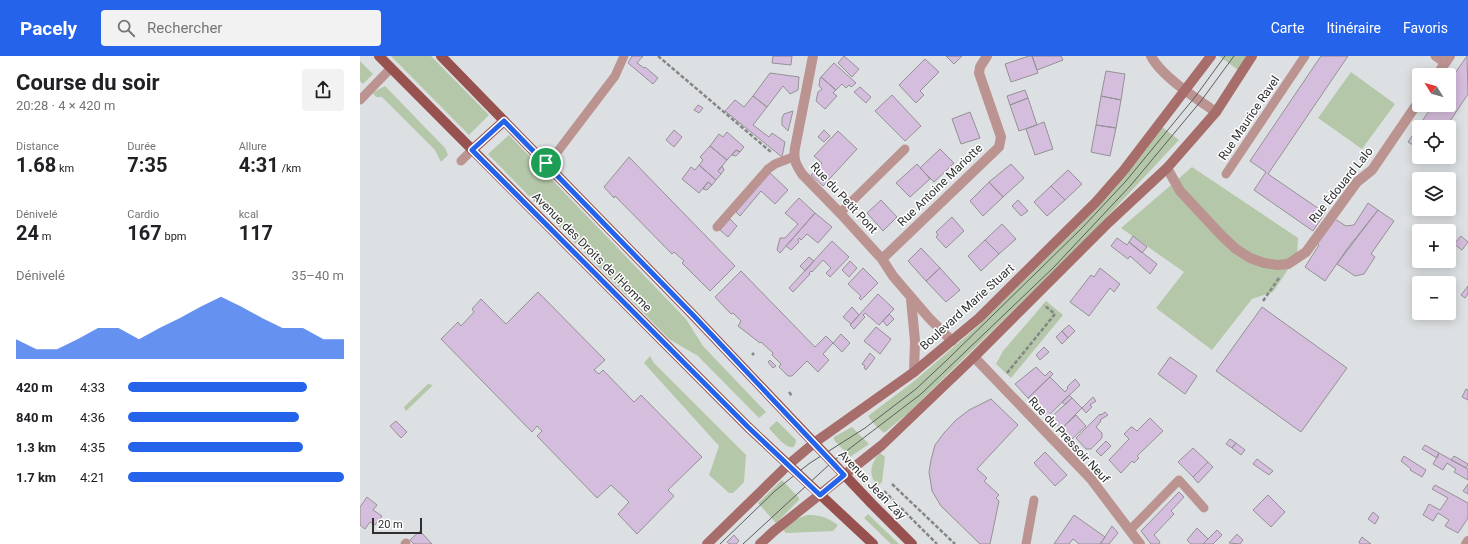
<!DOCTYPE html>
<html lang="fr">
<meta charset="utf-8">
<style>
:root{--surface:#fff;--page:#f2f2f2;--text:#202124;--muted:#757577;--accent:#2563eb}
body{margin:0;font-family:Roboto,sans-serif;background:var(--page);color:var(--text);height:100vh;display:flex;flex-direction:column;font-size:15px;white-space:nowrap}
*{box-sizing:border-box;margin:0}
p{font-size:13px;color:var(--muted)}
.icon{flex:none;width:22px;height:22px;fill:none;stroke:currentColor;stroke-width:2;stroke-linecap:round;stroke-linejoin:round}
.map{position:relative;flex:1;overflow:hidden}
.side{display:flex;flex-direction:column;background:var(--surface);width:360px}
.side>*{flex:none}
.needle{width:26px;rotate:307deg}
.tools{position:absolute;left:1052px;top:12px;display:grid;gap:8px}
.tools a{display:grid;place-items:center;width:44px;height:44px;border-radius:4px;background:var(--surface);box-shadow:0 2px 10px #0003;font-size:20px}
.scale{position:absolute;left:12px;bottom:10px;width:50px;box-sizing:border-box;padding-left:4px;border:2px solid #2e2f30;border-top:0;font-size:11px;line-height:14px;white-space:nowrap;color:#2e2f30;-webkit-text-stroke:3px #fff;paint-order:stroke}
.pin{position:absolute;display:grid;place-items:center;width:34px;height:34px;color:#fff;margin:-17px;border:2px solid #fff;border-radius:50%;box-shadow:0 1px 4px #0007}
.round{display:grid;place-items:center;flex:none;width:42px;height:42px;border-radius:4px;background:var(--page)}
.overview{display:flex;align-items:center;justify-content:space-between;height:68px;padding:0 16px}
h1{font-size:22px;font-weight:700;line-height:30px}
.figures{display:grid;grid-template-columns:repeat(3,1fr);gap:6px;height:68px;padding:4px 16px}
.figures div{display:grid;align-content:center}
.figures b{font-size:20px;font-weight:700}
.figures small{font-size:11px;font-weight:400}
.figures p{font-size:11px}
.chart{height:112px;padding:8px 16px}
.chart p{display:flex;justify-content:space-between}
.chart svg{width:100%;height:72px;margin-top:4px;fill:var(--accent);opacity:.7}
ul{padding:0 16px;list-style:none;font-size:13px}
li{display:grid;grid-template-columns:64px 48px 1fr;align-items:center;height:30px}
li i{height:10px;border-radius:5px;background:var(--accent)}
header{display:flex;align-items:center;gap:24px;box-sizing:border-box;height:56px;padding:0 20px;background:var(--accent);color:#fff}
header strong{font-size:19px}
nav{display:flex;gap:22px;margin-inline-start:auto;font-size:14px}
.search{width:280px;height:36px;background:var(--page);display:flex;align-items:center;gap:10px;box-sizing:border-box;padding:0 14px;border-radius:4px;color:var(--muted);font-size:15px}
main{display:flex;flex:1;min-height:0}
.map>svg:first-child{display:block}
.green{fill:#b5c7a9}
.building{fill:#d5bddd;stroke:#949294}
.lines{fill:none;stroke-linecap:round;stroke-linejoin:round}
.path{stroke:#848687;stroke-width:2.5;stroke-dasharray:4 2;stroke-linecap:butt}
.service{stroke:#bb9390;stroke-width:9}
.minor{stroke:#bb9390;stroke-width:10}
.secondary{stroke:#a76d6a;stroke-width:10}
.primary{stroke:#97514e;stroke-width:10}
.tram{stroke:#5c5d5f;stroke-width:1}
.route-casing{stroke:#fff;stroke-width:8}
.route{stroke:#2563eb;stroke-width:5}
.labels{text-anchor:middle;stroke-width:3;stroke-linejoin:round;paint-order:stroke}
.street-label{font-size:12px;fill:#2e2f30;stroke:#fff}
</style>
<header>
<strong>Pacely</strong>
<div class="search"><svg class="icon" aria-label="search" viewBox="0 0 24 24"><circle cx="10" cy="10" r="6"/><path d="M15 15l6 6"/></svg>Rechercher</div>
<nav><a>Carte</a><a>Itinéraire</a><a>Favoris</a></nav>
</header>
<main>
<section class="side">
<div class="overview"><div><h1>Course du soir</h1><p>20:28 · 4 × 420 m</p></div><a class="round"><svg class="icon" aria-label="share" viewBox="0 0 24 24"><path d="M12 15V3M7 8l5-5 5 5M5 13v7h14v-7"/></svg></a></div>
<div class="figures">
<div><p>Distance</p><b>1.68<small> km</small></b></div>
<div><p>Durée</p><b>7:35</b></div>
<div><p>Allure</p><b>4:31<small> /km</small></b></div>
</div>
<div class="figures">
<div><p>Dénivelé</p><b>24<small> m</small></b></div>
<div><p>Cardio</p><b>167<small> bpm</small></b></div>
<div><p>kcal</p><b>117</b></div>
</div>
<div class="chart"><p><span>Dénivelé</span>35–40 m</p>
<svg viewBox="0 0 160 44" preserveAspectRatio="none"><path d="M0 44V32L10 38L20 38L30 32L40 25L50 25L60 32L70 25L80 19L90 12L100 6L110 12L120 19L130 25L140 25L150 32L160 32V44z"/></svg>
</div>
<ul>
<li><b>420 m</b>4:33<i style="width:83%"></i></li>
<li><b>840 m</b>4:36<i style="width:79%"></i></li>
<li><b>1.3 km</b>4:35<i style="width:81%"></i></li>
<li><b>1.7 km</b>4:21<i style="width:100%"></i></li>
</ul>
</section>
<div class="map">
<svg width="1108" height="488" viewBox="0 0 1108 488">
<rect width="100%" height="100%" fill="#dde0e2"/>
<path class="green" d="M31,0H71L129,59L109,79Z
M859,0H886L878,14Z
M0,5L13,18L3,28L0,25Z
M991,16L1035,48L1002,93L958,62Z
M25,30L85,92L88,99L81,106L75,94L22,41H16L13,37L19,33Z
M802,71L819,84L728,181L547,358L524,377L515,369L508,360L553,326L617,271L717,172L751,136Z
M149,79L326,263L343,290L406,356L399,362L338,300L309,283L128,98Z
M832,111L938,182L937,200L913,236L892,243L852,294L796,252L824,216L761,172Z
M686,245L703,259L651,322L636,308L643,295Z
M290,300L294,307L386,399L384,426L373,437H369L349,419L359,390L284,307Z
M68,328L73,329L46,355L44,351Z
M417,365L436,384C435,404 413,377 409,372Z
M492,371L509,388L490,401L474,384V381Z
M520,397L525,401L522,426L518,430C507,419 511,406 520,397Z
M422,424L439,442V444L416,467L398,447Z
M508,458L539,488H531L504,462Z
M447,459C461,459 466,461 478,469L473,475L426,477L422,473L432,465Z"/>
<path class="building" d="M272,0H283L277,7L284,12L285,11L298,22L293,28L268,7Z
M413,0H432L431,9L412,7Z
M484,0L499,13L492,21L478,7Z
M586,0H602L594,8Z
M669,0H672L678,17L651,26L645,8Z
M672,0H701L703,4L677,14Z
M961,0H988L908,118L965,157L953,175L894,134L906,116L890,105Z
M1107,0L1108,38L1086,71H1059V93L1048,86L1073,49H1089V26Z
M565,3L579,16L560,35L564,39L556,47L539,29Z
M474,7L496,27L491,31L489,29L486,32L482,28L476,34L461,21Z
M746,15L765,18L761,44L741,40Z
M410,17L439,21L438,34L430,38L423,30L407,51L393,40Z
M461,21L476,34L473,37L477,40L465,53L456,45L458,36L462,33L459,30L460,22Z
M500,31L511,41L506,47L494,36Z
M665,34L668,42L650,49L647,40Z
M532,39L561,70L545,85L515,55Z
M393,40L407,51L393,69L409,81L412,77L425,86L422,101L365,55L375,44L384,51Z
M741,40L761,44L756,72L736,69Z
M668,42L677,69L659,75L650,49Z
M338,49L343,52L339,57L334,54Z
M433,55L428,75L422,69V62L424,58Z
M610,56L620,82L601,88L592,63Z
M684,66L693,93L675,99L666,73Z
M736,69L756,72L750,100L731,96Z
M314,74L322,81L314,91L306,84Z
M464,74L470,80L464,86L458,81Z
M478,75L497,93L463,130L451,119L462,107L454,100Z
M367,76L384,91L380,96L376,94L367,104L350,90L359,78L363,81Z
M350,90L367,104L358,115L361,118L356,124L339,109L343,104L340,101Z
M580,93L594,107L574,126L560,112Z
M376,94L380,96L376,100L372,99Z
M269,101L375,210L350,235L322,207L324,205L314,196L312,198L255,140L254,142L244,131Z
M557,108L570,123L550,141L536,127Z
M651,108L664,122L643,141L629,126Z
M339,109L356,124L352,129L348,126L339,137L322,123L331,111L335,114Z
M362,110L364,114L361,118L358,115Z
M708,114L722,128L705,144L691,130Z
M410,117L428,134L415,148L401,135L380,160L376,156Z
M348,126L352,129L347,134L343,133Z
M629,126L643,141L623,160L610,145Z
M691,130L705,144L687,160L674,146Z
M439,142L455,157L420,197L417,194L420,182H425L438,168L425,157Z
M521,144L537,161L523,175L507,157Z
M658,144L668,155L661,160L652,150Z
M1008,147L1018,154L987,193L965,225L945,211L959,189L956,187L973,162L986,170L994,169Z
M1018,154L1034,165L1011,198L1015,201L1004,218L995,220L977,208Z
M455,157L472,171L458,187L447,178L441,184L439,182L438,184L439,186L431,194L426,190Z
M592,161L604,175L586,192L576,181L578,179L576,176Z
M370,163L377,170L368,181L360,174Z
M642,168L656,183L639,198L625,184Z
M773,180L787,191L782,197L769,186Z
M1101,180L1108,186L1102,194L1094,188Z
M757,182L767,189L769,186L797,208L790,218L770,200L768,203L751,190Z
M625,184L639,198L621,215L608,200Z
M472,185L489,201L470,221L466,217L471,212L463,204L452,216L451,215L449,217L450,218L433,236L429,232Z
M561,192L580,212L566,225L548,205Z
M449,201L454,205L445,215L440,210Z
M490,205L497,212L489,221L482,214Z
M503,212L518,227L501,244L499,242L501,240L488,228Z
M580,212L600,234L586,246L566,225Z
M740,212L760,228L754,236L750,232L729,260L710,246L731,219L734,221Z
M381,215L455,291L466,280L473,287L463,298L469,304L458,316L447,305L432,320H428L419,311L421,308L412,299L413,297L401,286L400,287L378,270L381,265L373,257L371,258L355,241Z
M1108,230V238L1105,242L1101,239Z
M178,236L245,304L234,314L239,318L243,314L274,346L281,339L342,401L308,434L314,440L277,478L258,458L269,446L251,429L237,442L177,380L182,375L177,370L172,376L81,283L98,266L101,270L114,256L112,253L121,243L146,268Z
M518,238L534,253L519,269L505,257L503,259L505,261L494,273L490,269Z
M492,251L499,259L491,268L483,261Z
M902,251L987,312L941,376L856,315Z
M529,258L534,263L527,270L523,265Z
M709,269L715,275L708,282L702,275Z
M516,271L531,283L520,298L504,285Z
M702,275L708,282L702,288L696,281Z
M481,278L490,287L482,296L473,287Z
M684,291L689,296L680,304L676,299Z
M510,297L515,302L506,314L504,312L505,310L502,308Z
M810,301L837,320L825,338L798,318Z
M410,304L416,310L413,312L408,306Z
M676,311L685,320L690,315L693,318L668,342L655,328Z
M690,321L705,336L708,332L707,331L715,323L720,329L687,361L668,342Z
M1106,333L1108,334V344L1102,341Z
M709,339L712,342L705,349L702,346Z
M733,341L736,345L730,349L732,351L726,357L722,352Z
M712,342L722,352L701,373L690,362Z
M631,343L658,369L617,413L627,422L624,425L639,439L636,442L639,445L630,488H620L581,450L572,435L569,416L571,404L575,389L584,377L596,364L609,354Z
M745,356L748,359L740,364L741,365L736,371L742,377V382L731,393H726L716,382L740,358L741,359Z
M716,359L726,370L711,384L701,373Z
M790,362L803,375L777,400L779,402L774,407L772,405L761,417L749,404L769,383L764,378L771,371H772L777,375Z
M36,365L47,376L41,382L30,370Z
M870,383L876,387L872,392L866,388Z
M746,385L751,390L741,400L736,395Z
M876,387L885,394L881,399L872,392Z
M1065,389L1079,397L1077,402L1062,393Z
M833,392L848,406L833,421L818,406Z
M685,396L707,419L695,430L674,407Z
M1079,397L1108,413V424L1094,416L1096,413L1087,407L1083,414L1073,408Z
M1044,400L1066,414L1062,421L1050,414L1051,413L1041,405Z
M1094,400L1108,408L1106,412L1091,404Z
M897,403L913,415L909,419L893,408Z
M848,406L853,411L838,427L833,421Z
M1108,428V438L1103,435Z
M1075,429L1108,447V462L1098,477L1085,470L1089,464L1078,457L1073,465L1063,459L1069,448L1080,454L1088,442L1072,433Z
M819,436L824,441L811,455L814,458L794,479L800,486L799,488H791L781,475Z
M908,439L925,456L911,471L893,454Z
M7,441L17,449L13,454L22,460L15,469L10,466L5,473L0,469V451Z
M1013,456L1019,461L1015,468L1008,463Z
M714,459L745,481L740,488H719L713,483L709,488H694Z
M752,470L758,477L749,488H743L741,487Z
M837,472L848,483L843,488H831L827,484Z
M857,474L862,479L853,488H843Z
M60,475L72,488H54L50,484Z
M877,478L883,484L880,488L869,487Z
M374,479L379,485L376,488H370L367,486Z
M1002,481L1011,488H1000L999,486Z"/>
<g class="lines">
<path class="path" d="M298,0L411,96
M903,245L919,222
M392,299L394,297
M647,317L695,258L684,249
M429,336L432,340
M532,428L595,488
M524,435L577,488"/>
<path class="service" d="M1075,0L1085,7
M0,44L31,12
M101,105L112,94
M186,107L198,95L255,20L264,0
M866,118L945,0
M480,157L545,93
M357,171L408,113L415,108L433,101
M770,474L819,424L844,452
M45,488L46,487
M666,488L674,444"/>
<path class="minor" d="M453,0L435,92C433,104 436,108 442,118L480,157L522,203L533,220L569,262L592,285
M791,0C801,20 837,43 856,56
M1077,19L1090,0
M807,112L820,135L862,180L876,193L890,202L904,207L917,209L928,208L946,196L997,126L1012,114L1059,45
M522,203L639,91L641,81L619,17L620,11L627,0
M551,243L555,285L554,316
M614,301L731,423L780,488
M1106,488L1108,485"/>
<path class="secondary" d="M347,488L428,409L454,387L554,316L619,262L736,146L764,114L851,0
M400,488L414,475L522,389L614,301L748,167L807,112L856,56L892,0"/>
<path class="primary" d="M19,0L388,371L513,488
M81,0L333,259L512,448L552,488
M112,94L144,65"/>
<path class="tram" d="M360,488L415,435L437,417L450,407L505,372L556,333L588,303L722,172L766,125L835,41L865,0
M383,488L472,406L561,338L694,211L771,129L841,45L874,0"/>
</g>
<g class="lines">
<defs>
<path id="route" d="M144,65L333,259L484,419L460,439L388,371L112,94Z"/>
</defs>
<use href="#route" class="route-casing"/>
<use href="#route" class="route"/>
</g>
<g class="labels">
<g class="street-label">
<text transform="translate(889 62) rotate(-56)" y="4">Rue Maurice Ravel</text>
<text transform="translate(580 129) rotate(-44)" y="4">Rue Antoine Mariotte</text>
<text transform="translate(981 129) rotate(-51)" y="4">Rue Édouard Lalo</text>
<text transform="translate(484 142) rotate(47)" y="4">Rue du Petit Pont</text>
<text transform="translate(232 196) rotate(45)" y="4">Avenue des Droits de l'Homme</text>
<text transform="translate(607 251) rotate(-42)" y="4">Boulevard Marie Stuart</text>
<text transform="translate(709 384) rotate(47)" y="4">Rue du Pressoir Neuf</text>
<text transform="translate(512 429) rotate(46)" y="4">Avenue Jean Zay</text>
</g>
</g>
</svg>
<div class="tools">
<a><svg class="needle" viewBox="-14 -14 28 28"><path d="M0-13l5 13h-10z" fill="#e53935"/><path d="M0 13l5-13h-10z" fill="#757577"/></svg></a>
<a><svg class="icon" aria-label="locate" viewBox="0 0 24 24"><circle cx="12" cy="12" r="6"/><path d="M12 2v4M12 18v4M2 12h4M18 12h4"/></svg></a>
<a><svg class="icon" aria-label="layers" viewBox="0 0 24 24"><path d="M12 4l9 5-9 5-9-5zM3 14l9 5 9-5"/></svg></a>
<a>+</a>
<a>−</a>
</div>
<div class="scale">20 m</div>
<div class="pin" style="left:186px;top:107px;background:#1e9e55"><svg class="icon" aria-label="arrive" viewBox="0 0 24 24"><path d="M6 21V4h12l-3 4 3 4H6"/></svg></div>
</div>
</main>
